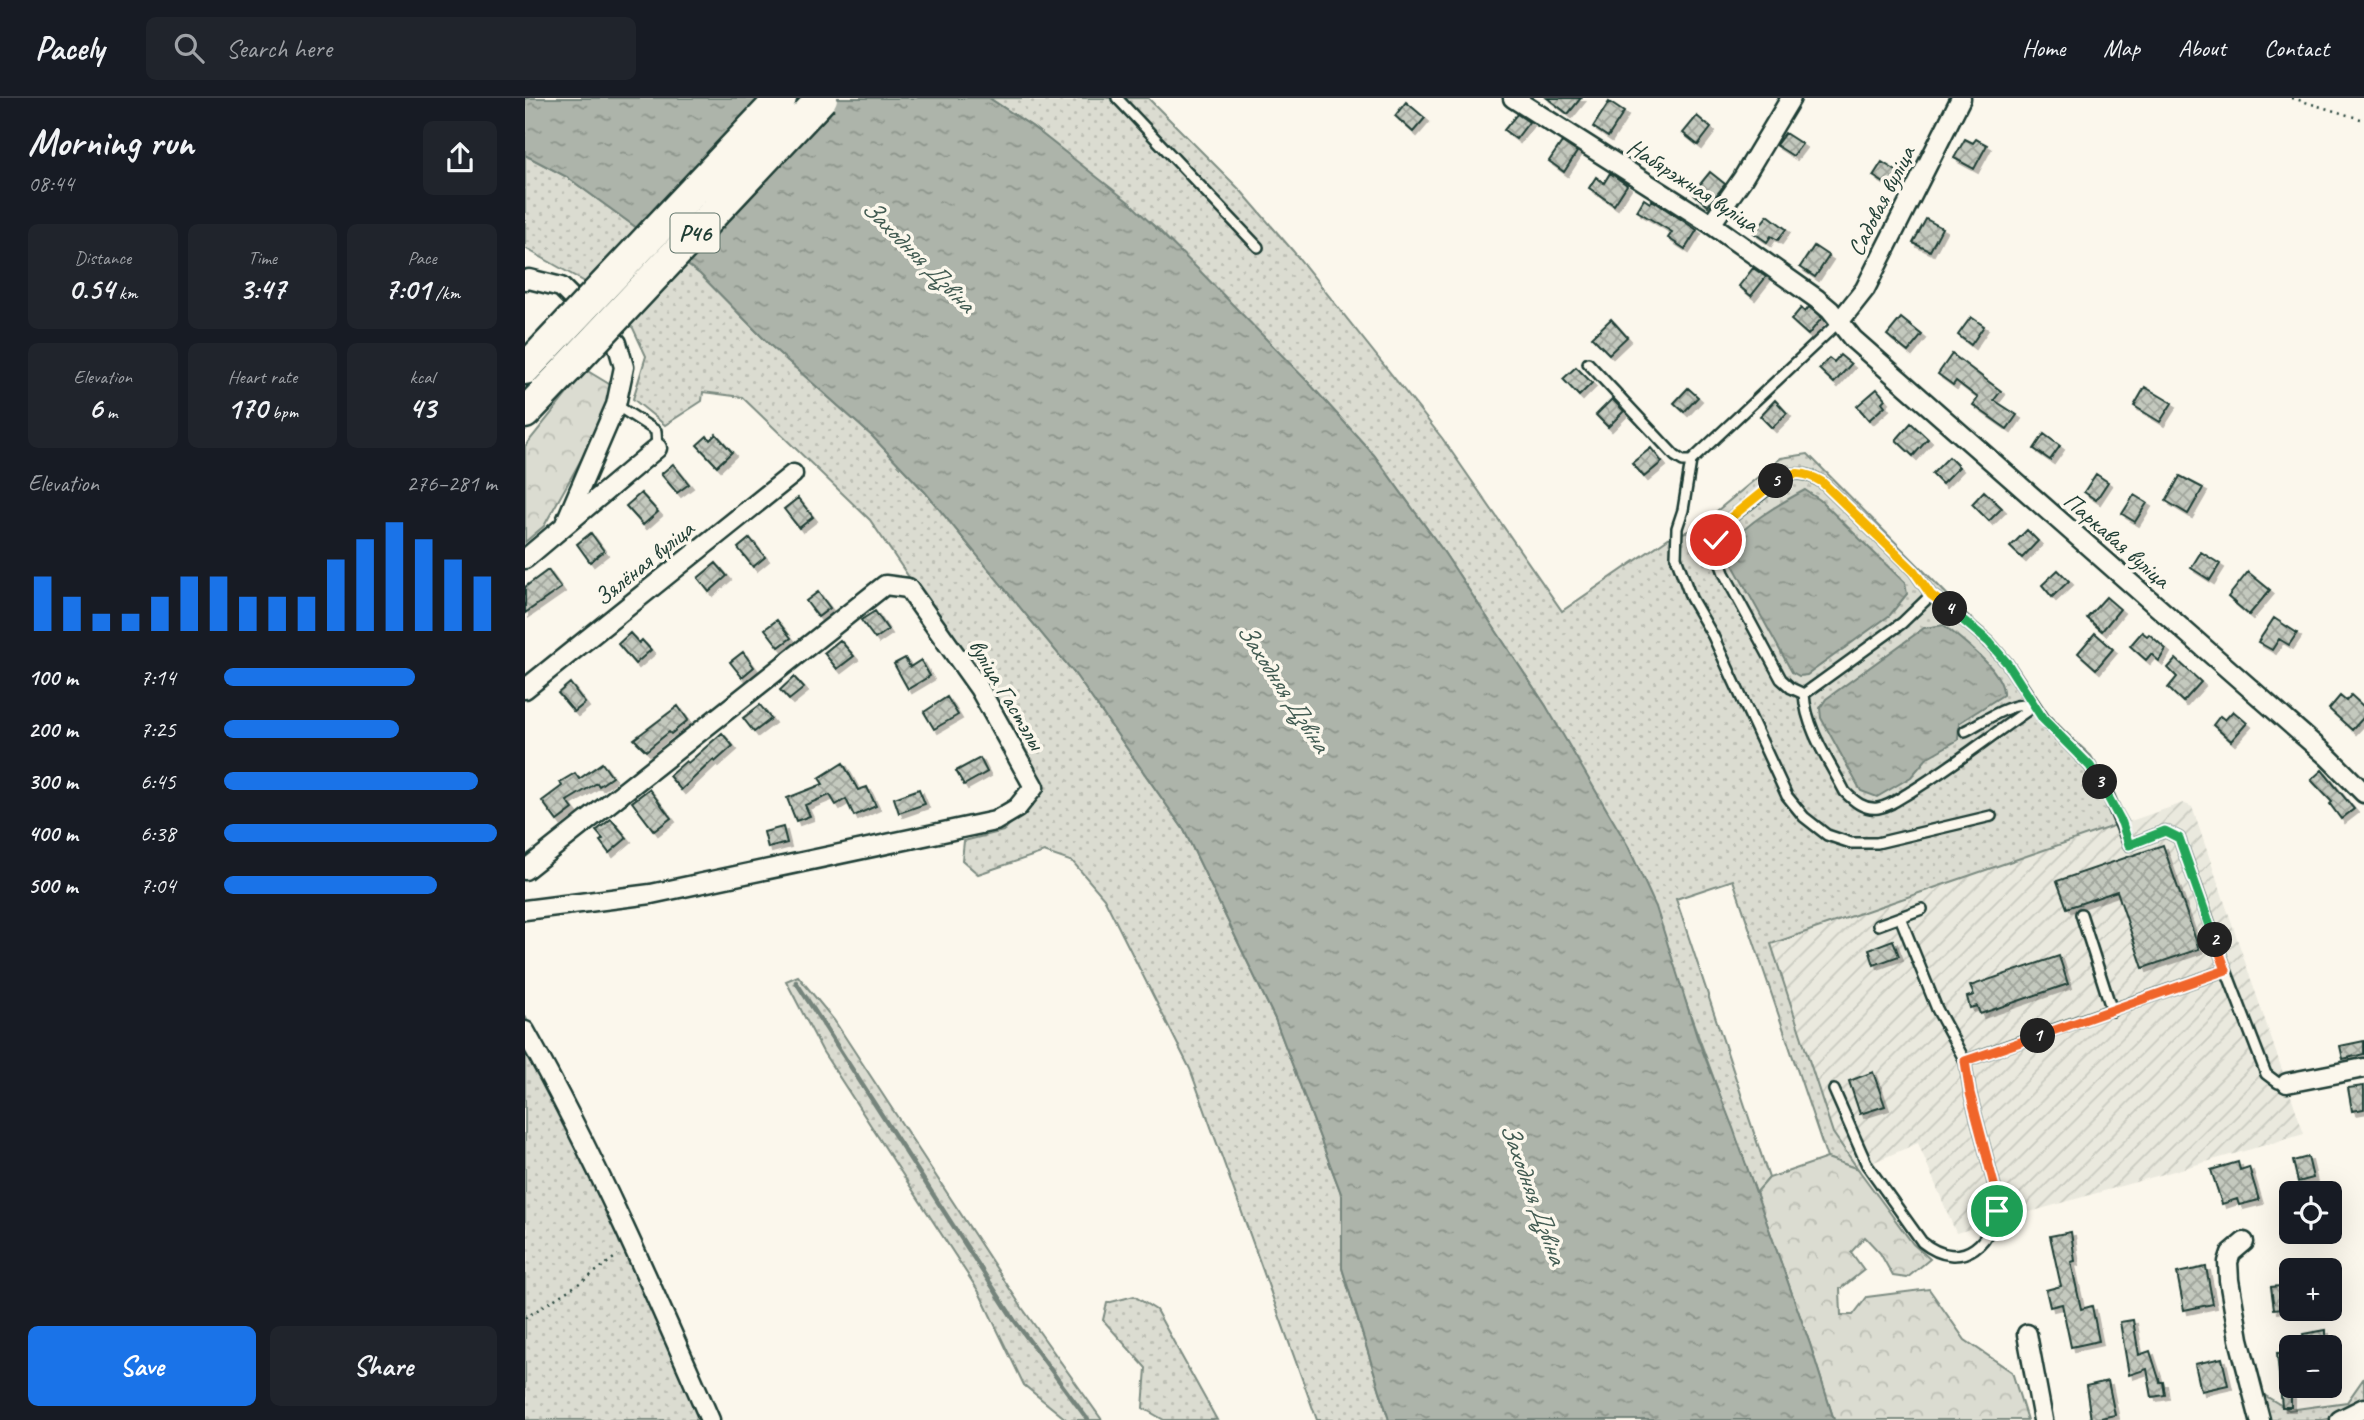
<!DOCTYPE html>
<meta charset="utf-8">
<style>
:root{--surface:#171b24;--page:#20242c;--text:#f1f3f6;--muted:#9ea1a6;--line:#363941;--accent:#1a73e8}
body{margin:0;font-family:Caveat,sans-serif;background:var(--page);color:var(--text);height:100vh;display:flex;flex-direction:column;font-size:26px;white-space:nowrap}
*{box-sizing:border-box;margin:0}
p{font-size:23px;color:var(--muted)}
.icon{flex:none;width:38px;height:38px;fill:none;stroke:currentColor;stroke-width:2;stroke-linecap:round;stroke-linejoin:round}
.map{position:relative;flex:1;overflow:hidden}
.drawer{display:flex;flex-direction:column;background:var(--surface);width:525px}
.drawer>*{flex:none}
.fabs{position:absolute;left:1754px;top:1083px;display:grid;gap:14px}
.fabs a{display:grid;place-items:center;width:63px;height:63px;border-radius:10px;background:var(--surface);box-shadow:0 7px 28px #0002;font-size:35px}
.pin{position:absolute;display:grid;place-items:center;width:60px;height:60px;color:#fff;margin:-30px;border:4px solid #fff;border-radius:50%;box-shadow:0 2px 7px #0007}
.km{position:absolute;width:35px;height:35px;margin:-18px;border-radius:50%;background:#222;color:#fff;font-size:19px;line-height:35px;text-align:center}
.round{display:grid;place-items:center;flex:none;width:74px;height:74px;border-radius:10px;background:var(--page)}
.summary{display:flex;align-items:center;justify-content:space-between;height:119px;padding:0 28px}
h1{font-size:38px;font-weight:700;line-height:52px}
.metrics{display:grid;grid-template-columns:repeat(3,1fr);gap:10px;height:119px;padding:7px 28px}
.metrics div{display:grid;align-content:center;border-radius:10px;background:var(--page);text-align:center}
.metrics b{font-size:30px;font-weight:700}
.metrics small{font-size:19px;font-weight:400}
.metrics p{font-size:19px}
.chart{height:196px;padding:14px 28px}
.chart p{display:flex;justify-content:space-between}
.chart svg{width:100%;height:126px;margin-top:7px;stroke:var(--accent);stroke-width:6}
.primary-button{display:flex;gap:14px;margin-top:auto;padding:14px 28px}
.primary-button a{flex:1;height:80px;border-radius:10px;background:var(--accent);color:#fff;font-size:28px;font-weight:700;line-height:80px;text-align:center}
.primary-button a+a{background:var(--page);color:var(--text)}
ul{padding:0 28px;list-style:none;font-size:23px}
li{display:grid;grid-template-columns:112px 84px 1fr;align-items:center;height:52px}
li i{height:18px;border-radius:9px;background:var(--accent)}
header{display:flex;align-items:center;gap:42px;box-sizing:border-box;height:98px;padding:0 35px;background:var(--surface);border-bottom:2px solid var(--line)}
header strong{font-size:33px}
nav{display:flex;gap:38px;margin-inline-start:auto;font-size:24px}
.search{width:490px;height:63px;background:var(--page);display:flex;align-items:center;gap:18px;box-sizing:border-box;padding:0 24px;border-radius:10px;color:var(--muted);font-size:26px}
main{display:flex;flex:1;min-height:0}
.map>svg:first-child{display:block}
.industrial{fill:url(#industrial-furrows)}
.grass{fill:url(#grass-dots);stroke:#7d8c82;stroke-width:2}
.forest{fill:url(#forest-crowns);stroke:#7d8c82;stroke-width:2}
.water{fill:url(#water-ripples);stroke:#74847b;stroke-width:2}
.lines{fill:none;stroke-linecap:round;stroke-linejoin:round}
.stream{stroke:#74847b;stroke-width:4.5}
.building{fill:url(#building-cross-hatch);stroke:#1f3d34;stroke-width:2;filter:url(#shadow)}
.service-casing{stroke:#1f3d34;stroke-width:14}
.minor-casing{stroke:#1f3d34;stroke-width:23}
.primary-casing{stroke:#1f3d34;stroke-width:35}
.path{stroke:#1f3d34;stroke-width:2.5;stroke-dasharray:2 5;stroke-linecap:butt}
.service{stroke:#fbf7ec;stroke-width:9}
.minor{stroke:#fbf7ec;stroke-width:18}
.primary{stroke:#fbf7ec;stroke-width:30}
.primary-bridge-casing{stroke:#1f3d34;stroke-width:35;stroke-linecap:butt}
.primary-bridge{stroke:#fbf7ec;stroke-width:30}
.split-1-casing{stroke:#fff;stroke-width:14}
.split-2-casing{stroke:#fff;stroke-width:14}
.split-3-casing{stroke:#fff;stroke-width:14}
.split-4-casing{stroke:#fff;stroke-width:14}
.split-5-casing{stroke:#fff;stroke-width:14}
.split-6-casing{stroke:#fff;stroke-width:14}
.split-1{stroke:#f0652b;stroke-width:9}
.split-2{stroke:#f0652b;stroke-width:9}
.split-3{stroke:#22a559;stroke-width:9}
.split-4{stroke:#22a559;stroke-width:9}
.split-5{stroke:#f5b400;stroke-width:9}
.split-6{stroke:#f5b400;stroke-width:9}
.labels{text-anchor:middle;stroke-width:7;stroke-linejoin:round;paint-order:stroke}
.shield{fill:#fbf7ec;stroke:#61756b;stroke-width:2}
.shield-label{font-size:23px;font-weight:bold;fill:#1f3d34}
.street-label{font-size:24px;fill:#1f3d34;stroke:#fbf7ec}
.water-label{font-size:26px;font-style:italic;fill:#425b52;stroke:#fbf7ec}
</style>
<header>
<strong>Pacely</strong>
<div class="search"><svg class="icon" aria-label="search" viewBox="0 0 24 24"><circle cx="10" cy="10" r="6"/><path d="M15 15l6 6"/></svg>Search here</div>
<nav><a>Home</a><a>Map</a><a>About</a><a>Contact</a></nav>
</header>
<main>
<section class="drawer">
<div class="summary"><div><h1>Morning run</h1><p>08:44</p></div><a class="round"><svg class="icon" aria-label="share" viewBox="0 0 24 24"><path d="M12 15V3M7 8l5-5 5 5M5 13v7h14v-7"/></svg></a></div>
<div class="metrics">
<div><p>Distance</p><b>0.54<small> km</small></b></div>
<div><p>Time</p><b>3:47</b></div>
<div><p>Pace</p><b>7:01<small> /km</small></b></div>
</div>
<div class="metrics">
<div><p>Elevation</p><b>6<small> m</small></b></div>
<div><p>Heart rate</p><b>170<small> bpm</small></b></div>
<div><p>kcal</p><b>43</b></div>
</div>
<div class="chart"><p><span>Elevation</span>276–281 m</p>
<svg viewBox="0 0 160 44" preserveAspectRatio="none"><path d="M5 44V25M15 44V32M25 44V38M35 44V38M45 44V32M55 44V25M65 44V25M75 44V32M85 44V32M95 44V32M105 44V19M115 44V12M125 44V6M135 44V12M145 44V19M155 44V25"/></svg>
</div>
<ul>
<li><b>100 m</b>7:14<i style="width:70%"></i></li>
<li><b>200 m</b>7:25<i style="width:64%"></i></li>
<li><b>300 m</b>6:45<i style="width:93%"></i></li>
<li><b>400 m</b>6:38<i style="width:100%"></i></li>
<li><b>500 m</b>7:04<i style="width:78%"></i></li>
</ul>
<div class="primary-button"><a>Save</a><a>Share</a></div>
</section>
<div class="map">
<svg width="1839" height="1322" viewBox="0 0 1839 1322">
<defs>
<pattern id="industrial-furrows" width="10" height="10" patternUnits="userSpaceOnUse" patternTransform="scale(1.75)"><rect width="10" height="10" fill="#eae9de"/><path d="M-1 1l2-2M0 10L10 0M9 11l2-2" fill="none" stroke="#c8c9bf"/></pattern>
<pattern id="grass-dots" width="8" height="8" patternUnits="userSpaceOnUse" patternTransform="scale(1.75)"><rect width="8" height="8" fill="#dbdcd1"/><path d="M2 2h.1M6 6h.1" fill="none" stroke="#bcbeb4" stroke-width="1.8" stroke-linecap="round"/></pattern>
<pattern id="forest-crowns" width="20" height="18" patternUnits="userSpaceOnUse" patternTransform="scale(1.75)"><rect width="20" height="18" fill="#dbdcd1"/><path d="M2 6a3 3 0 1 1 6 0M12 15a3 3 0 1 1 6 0" fill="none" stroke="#bcbeb4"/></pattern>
<pattern id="water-ripples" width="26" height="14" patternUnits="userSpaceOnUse" patternTransform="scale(1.75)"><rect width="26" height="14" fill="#adb4aa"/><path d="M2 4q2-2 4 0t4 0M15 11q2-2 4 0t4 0" fill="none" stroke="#8c948b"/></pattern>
<pattern id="building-cross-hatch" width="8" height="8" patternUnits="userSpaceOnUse" patternTransform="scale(1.75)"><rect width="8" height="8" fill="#c4c9be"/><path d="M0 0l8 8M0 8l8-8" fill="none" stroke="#9fa49b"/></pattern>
<filter id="shadow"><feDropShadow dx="4" dy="4" stdDeviation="0" flood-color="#0004"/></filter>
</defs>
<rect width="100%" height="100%" fill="#fbf7ec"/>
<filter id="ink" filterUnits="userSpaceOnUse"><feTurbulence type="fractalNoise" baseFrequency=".0143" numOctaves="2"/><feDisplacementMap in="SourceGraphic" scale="14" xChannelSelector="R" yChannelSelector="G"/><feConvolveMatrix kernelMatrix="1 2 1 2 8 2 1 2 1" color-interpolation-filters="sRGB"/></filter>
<g filter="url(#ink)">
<path class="industrial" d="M1658,705L1667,709L1779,1036L1431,1135L1393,1045L1333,1071L1308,1035L1246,846Z"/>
<path class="grass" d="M464,0H623L717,94L768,153L917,340L1037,513L1145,439L1170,431L1256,360L1283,356L1486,561L1523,618L1566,658L1603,723L1246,846L1308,1035L1333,1071L1302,1060L1208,782L1151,801L1244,1080L1231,1095L1157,894L1021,608L916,450L849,357L633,131L508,29Z
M0,57L42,79L175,176L245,247L347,338L400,394L550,576L659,732L750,921L817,1098V1170L864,1322H792L665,971L579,800L548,764L519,754L453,776L437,762L439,743L478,733L515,697L496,644L345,422L217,299L178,294L177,303L140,327L108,301L121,258L108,230L60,184L0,150Z
M273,878L309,922L498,1211L577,1322H542L499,1287L454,1194L298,954L261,883Z
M0,918L118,1149L192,1322H0Z
M609,1198L631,1212L692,1322H639L618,1310L621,1270L578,1222L582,1205Z
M1839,1280V1306L1814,1319L1798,1322H1744L1737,1316L1734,1294L1764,1312L1822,1304Z"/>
<path class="forest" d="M61,272L89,289L85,310L19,428L0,444V348Z
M1302,1060L1333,1071L1388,1146L1405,1161L1382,1180L1368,1178L1355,1155L1340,1139L1326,1154L1339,1172L1315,1191L1316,1217H1328L1342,1199L1404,1191L1440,1242L1487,1274L1502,1322H1309L1285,1246L1231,1095L1244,1080Z"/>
<path class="water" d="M0,0H464L508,29L605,105L673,171L784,285L849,357L916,450L1021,608L1103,748L1131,809L1172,939L1208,1030L1285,1246L1309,1322H864L817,1170V1098L750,921L659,732L550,576L400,394L347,338L245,247L175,176L42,79L0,57Z
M1280,392L1295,402L1380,485L1382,496L1365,517L1282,577L1274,578L1267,574L1209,469C1208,465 1205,458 1205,453C1206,432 1263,401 1280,392Z
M1419,527C1436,542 1480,573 1478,597L1434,625L1433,642L1403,659L1386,679L1352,699L1336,693L1296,620L1295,610L1301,601L1399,530Z"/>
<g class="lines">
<path class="stream" d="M271,884L489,1222L563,1322"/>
</g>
<path class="building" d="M1022,0H1056L1043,16Z
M881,4L900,20L888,34L870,18Z
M1084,4L1099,14L1083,39L1068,29Z
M992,16L1004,24L991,41L979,32Z
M1172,18L1186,30L1173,47L1158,35Z
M1260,35L1277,46L1268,58L1251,47Z
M1440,41L1448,45L1451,41L1462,47L1449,71L1429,60Z
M1037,44L1052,54L1039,74L1024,63Z
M1357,64L1376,76L1367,90L1348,78Z
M1185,74L1200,86L1183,108L1168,95Z
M1085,75L1102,87L1089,107L1064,90L1071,79L1079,85Z
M1119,101L1125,105L1127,102L1172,132L1160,151L1143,140L1147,134L1112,113Z
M1243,117L1261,131L1253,142L1246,138L1242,144L1229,135Z
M1401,121L1417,130L1405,153L1388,145Z
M1289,148L1304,158L1290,179L1275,169Z
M1228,170L1241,179L1226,198L1214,188Z
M1284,209L1297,220L1283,237L1266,222L1276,210L1280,214Z
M1446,219L1459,228L1446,247L1433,237Z
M1376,220L1397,237L1383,254L1362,237Z
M1086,221L1102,239L1084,256L1067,239Z
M1427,256L1476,293L1469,302L1492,317L1482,331L1448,307L1453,300L1431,283L1428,287L1413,276Z
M1315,257L1326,266L1309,285L1294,271L1304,260L1309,264Z
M1051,269L1067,285L1054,298L1038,281Z
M1620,289L1647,305L1635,324L1609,308Z
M1163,290L1173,299L1159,314L1149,305Z
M1352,291L1360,301L1357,304L1360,308L1344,322L1332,308Z
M1087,301L1099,313L1083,329L1071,317Z
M1250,302L1262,315L1247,330L1235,318Z
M1386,325L1403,341L1388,358L1371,342Z
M191,336L207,354L192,368L172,347L182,338L185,342Z
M1519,336L1535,348L1525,362L1509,351Z
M1126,350L1137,364L1119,379L1107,365Z
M1424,359L1434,369L1417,386L1407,376Z
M148,366L164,386L152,395L136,376Z
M1571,376L1583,384L1571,402L1559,394Z
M1655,378L1678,390L1663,416L1641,403Z
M1459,393L1477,410L1464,423L1447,406Z
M116,395L133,414L118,427L101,408Z
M1609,397L1622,405L1610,424L1597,416Z
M273,400L288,419L274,430L259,411Z
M1502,432L1513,443L1497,460L1485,449Z
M66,435L79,453L65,464L52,446Z
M225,440L240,459L228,469L213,450Z
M1676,454L1695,466L1685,482L1666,470Z
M191,465L202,478L184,494L173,480Z
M23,472L36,490L0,515V489Z
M1533,472L1544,483L1527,499L1517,487Z
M1723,474L1745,492L1724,517L1703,499Z
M293,494L305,510L293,519L281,503Z
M1581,499L1595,511L1577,533L1562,520Z
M350,513L363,532L350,541L336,522Z
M1749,520L1772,535L1764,547L1754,541L1747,552L1733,544Z
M252,522L266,540L254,549L240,531Z
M1617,534L1622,538L1624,536L1641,551L1634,563L1626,556L1621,562L1605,548Z
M105,535L114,545L117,542L126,552L110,566L93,546Z
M1570,535L1588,551L1571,571L1553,555Z
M315,542L329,558L312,571L299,555Z
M218,554L229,569L217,579L205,564Z
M380,560L385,569L396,562L405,578L383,591L369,566Z
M1651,561L1676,584L1658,604L1643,590L1652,579L1643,570Z
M269,579L279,590L264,602L255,592Z
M45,585L60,605L49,614L33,595Z
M1826,597L1839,609V619L1827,632L1804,611L1815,598L1821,603Z
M422,599L433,617L409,631L399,614Z
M235,607L246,621L229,634L218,620Z
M153,608L163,622L146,636L144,634L121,653L109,641Z
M1708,613L1722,625L1706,643L1688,627L1695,618L1700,622Z
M197,635L208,648L190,664L188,662L156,692L144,678L161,663L163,665Z
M455,660L462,674L439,687L431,673Z
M77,665L87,679L74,688L72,685L42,703L48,711L32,723L17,703L37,688L35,684L50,675L54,681Z
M318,665L333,692L342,689L351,708L329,718L321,701L311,707L305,697L280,707L285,718L271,723L262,700L298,686L294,680Z
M1797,672L1829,711L1816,721L1805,706L1807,704L1786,682Z
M124,691L146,720L129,733L107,704Z
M394,691L400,706L374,715L369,700Z
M86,721L102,740L84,755L75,743L78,741L71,733Z
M258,729L262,745L243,750L239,734Z
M1638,747L1674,851L1618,870L1592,793L1542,810L1532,783Z
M1368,842L1374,858L1349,867L1344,851Z
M1534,858L1543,886L1455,916L1452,908L1445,910L1442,899L1449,897L1445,888Z
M1839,943V956L1818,961L1815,948Z
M1348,974L1360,1008L1335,1016L1324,983Z
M1839,988V1011L1827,1013L1823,990Z
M1783,1059L1788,1080L1773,1084L1768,1063Z
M1713,1064L1715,1072L1724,1069L1734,1102L1714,1107L1712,1101L1697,1106L1686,1072Z
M1546,1134L1550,1163L1546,1164L1556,1211L1567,1208L1574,1243L1546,1249L1537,1206L1525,1209L1521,1192L1536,1188L1525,1138Z
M1681,1169L1688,1206L1659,1212L1652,1175Z
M1766,1187V1209L1749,1211L1746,1189Z
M1608,1222L1614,1257L1625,1253L1635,1284H1638L1640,1297L1627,1299L1622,1271L1604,1277L1595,1224Z
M1800,1232L1803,1250H1781L1778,1236Z
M1766,1254V1309H1757L1752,1255Z
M1697,1260L1703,1287L1676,1293L1670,1266Z
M1583,1283L1590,1317L1566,1322L1561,1288Z"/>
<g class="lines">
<defs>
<path id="service" d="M592,0L733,149
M1063,265L1150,358L1158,363H1166L1314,224
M91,307L131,333L132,350
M1166,363L1158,412L1152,430L1151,459L1166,500L1188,538L1262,698L1279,719L1302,737L1326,745H1352L1466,718
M1279,596L1377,525L1406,497
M1509,608C1468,636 1429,667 1387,693C1376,699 1366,708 1353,710C1339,712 1329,703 1320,694C1304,663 1281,631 1279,596L1266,590L1256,581L1199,475L1191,453V442L1199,425L1261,377C1275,374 1284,376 1297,384L1389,473L1406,497L1428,513L1464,544L1482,565L1519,621L1565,668L1584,699L1604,747L1640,733L1654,740L1701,872L1741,976L1753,985H1762
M1440,633C1460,623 1486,602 1509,608
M1556,816L1587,913
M1353,827L1397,811
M1440,963L1701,872
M1309,992L1342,1067L1397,1144C1437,1176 1472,1144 1472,1098L1445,995L1440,963L1412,911L1375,819"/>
<path id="minor" d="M988,0L1186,126L1292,201L1305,212L1328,241L1802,658L1839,695
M1186,126L1218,80L1266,0
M0,182L4,181L36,189L92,245L99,269L91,307L39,428
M1314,224L1340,191L1436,0
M0,461L132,350
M0,591L268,376
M0,772L360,487L383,490L454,590L509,689L492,710L470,723L126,796L0,812
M0,933C70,1058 128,1191 185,1322
M1762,985L1839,970
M1719,1144L1706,1155L1703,1164L1704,1182L1714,1241L1735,1322
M1502,1236L1518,1322
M1815,1322L1839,1310"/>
<path id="primary" d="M0,271L21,249
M0,315L43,270"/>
</defs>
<use href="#service" class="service-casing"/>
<use href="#minor" class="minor-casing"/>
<use href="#primary" class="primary-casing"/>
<path class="path" d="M1767,0L1839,22
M0,1220L61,1181L93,1157"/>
<use href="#service" class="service"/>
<use href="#minor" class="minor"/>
<use href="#primary" class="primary"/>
<defs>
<path id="primary-bridge" d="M21,249L256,0
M43,270L297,0"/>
</defs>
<use href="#primary-bridge" class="primary-bridge-casing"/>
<use href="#primary-bridge" class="primary-bridge"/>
</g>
</g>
<g class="lines" filter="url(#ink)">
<defs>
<path id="split-1" d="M1472,1113V1098L1445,995L1440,963L1513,938"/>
<path id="split-2" d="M1513,938L1701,872L1690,842"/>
<path id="split-3" d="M1575,684L1597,725L1604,747L1640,733L1654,740L1690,842"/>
<path id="split-4" d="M1425,511L1464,544L1482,565L1518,621L1565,668L1575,684"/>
<path id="split-5" d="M1251,383C1268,372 1281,374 1297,384L1389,473L1406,497L1425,511"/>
<path id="split-6" d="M1191,442L1199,425L1251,383"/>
</defs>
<use href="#split-1" class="split-1-casing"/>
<use href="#split-2" class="split-2-casing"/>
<use href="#split-3" class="split-3-casing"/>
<use href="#split-4" class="split-4-casing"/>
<use href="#split-5" class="split-5-casing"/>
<use href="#split-6" class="split-6-casing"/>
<use href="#split-1" class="split-1"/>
<use href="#split-2" class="split-2"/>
<use href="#split-3" class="split-3"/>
<use href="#split-4" class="split-4"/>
<use href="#split-5" class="split-5"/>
<use href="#split-6" class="split-6"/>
</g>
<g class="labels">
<rect class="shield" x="145.5" y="115.5" width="49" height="39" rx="5"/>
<g class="shield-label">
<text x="170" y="143">Р46</text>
</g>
<g class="street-label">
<text transform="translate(1168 87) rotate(33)" y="8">Набярэжная вуліца</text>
<text transform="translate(1356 103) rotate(-63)" y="8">Садовая вуліца</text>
<text transform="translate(1592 442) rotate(41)" y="8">Паркавая вуліца</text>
<text transform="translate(119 465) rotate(-39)" y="8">Зялёная вуліца</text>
<text transform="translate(482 596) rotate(59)" y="8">вуліца Гастэлы</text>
</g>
<g class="water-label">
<text transform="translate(394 157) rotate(45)" y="9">Заходняя Дзвіна</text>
<text transform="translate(759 589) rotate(57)" y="9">Заходняя Дзвіна</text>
<text transform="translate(1009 1095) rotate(70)" y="9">Заходняя Дзвіна</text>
</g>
</g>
</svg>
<div class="fabs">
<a><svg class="icon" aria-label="locate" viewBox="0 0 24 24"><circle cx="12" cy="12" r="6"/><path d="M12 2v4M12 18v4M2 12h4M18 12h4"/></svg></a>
<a>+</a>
<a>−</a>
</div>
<div class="pin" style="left:1472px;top:1113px;background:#1e9e55"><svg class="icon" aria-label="arrive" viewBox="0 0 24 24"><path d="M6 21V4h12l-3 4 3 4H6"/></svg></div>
<div class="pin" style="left:1191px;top:442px;background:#d93025"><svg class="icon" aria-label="check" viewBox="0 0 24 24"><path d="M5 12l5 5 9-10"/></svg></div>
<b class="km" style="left:1513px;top:938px">1</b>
<b class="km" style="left:1690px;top:842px">2</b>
<b class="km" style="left:1575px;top:684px">3</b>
<b class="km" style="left:1425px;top:511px">4</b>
<b class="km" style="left:1251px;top:383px">5</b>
</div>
</main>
